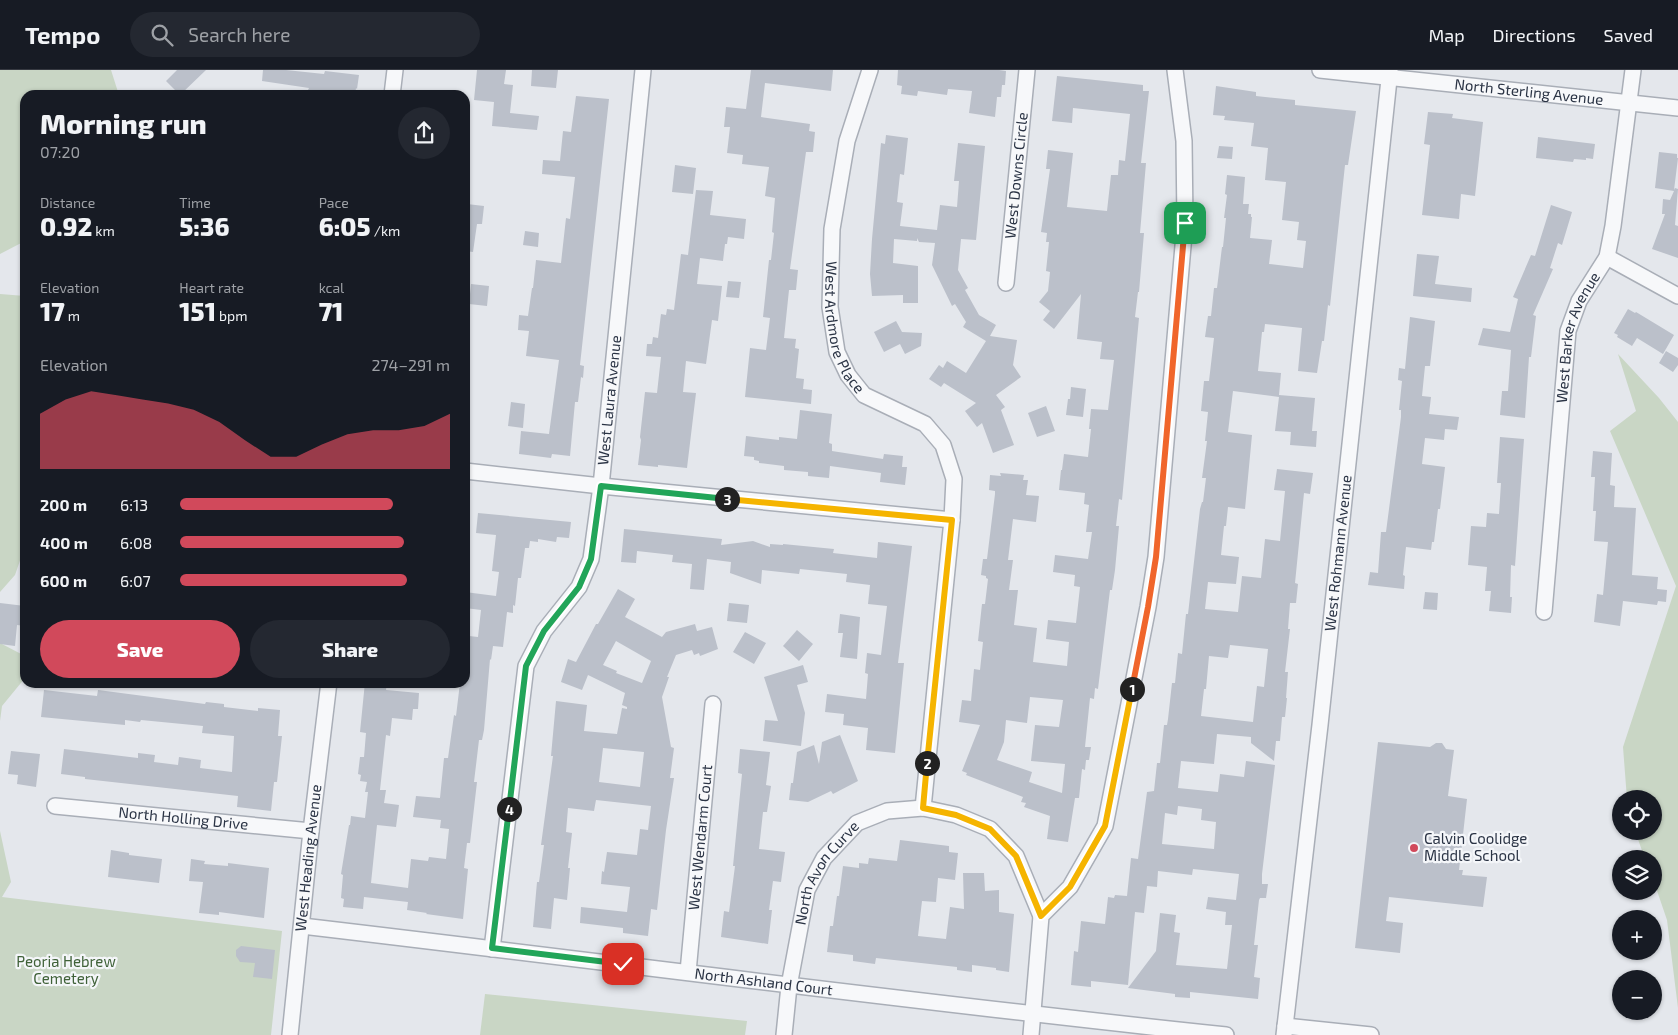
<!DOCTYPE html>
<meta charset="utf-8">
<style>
:root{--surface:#171b24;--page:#242831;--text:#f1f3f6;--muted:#9ea1a6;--line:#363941;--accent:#d1495b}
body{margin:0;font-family:"Exo 2",sans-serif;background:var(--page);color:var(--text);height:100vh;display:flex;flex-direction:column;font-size:19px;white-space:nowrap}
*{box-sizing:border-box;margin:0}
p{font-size:16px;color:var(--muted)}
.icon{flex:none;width:28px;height:28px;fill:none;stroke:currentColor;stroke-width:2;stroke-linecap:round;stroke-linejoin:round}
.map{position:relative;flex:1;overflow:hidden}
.drawer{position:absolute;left:20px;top:20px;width:450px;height:598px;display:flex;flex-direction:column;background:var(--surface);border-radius:15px;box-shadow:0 1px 4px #0004}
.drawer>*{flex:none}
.tools{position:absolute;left:1612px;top:720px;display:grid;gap:10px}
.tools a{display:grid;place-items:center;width:50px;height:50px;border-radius:50%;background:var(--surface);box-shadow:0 1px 4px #0004;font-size:25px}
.pin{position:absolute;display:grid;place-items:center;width:42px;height:42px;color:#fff;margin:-21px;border-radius:10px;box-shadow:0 2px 8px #0006}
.km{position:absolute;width:25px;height:25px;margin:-12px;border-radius:50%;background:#222;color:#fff;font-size:14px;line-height:25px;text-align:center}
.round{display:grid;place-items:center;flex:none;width:52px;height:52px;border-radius:26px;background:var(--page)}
.overview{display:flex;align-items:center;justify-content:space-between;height:85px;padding:0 20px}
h1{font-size:28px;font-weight:800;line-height:38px}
.figures{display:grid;grid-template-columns:repeat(3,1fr);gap:8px;height:85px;padding:5px 20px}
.figures div{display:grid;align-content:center}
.figures b{font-size:25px;font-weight:800}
.figures small{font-size:14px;font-weight:400}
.figures p{font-size:14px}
.chart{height:140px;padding:10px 20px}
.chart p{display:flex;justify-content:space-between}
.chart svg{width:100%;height:90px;margin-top:5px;fill:var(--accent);opacity:.7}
.primary-button{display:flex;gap:10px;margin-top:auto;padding:10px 20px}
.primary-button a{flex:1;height:58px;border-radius:30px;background:var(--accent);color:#fff;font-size:20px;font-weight:800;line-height:58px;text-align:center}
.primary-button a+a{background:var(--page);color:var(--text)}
ul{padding:0 20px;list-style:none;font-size:16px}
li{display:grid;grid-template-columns:80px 60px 1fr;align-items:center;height:38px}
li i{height:12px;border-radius:6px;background:var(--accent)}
header{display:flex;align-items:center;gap:30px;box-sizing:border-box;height:70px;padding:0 25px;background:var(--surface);border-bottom:1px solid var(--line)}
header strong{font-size:24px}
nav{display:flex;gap:28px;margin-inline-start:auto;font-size:18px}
.search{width:350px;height:45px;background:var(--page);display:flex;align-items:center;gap:12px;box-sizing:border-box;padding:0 18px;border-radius:28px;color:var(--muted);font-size:19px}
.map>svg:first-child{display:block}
.green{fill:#c9d6c5}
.building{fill:#bbc0ca;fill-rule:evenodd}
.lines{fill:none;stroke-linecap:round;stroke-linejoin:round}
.minor-casing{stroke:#a9aeb7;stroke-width:18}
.minor{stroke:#f7f8fa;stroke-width:15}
.split-1-casing{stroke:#fff;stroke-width:10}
.split-2-casing{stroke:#fff;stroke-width:10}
.split-3-casing{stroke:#fff;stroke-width:10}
.split-4-casing{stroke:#fff;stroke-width:10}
.split-5-casing{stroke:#fff;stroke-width:10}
.split-1{stroke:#f0652b;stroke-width:6}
.split-2{stroke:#f5b400;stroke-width:6}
.split-3{stroke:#f5b400;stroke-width:6}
.split-4{stroke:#22a559;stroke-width:6}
.split-5{stroke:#22a559;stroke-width:6}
.poi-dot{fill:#d1495b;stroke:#f4f6f9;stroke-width:2}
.labels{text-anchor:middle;stroke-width:4.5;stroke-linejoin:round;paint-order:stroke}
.street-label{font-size:15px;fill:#2b3445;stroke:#f4f6f9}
.poi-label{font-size:15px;fill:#2b3445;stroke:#f4f6f9;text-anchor:start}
.park-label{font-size:15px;fill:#3f6138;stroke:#f4f6f9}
</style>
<header>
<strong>Tempo</strong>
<div class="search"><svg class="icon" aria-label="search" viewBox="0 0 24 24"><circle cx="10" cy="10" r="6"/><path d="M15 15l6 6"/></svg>Search here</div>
<nav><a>Map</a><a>Directions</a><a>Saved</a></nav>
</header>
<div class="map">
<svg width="1678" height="965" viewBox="0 0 1678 965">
<rect width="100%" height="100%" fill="#e4e7ec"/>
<path class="green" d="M0,0H111L118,22L122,25H25V171L0,184Z
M0,224L25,226V476L15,505L0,522Z
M1618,284L1659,328L1678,352V938L1667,850L1654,812V789H1645L1635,761H1654V729H1627L1623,677L1676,516L1610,361L1636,341Z
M0,573L25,586V608L2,636L0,651Z
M0,761L11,812L2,827L282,861L271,965H0Z
M485,924L747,951L745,965H480Z"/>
<path class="building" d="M177,0H206L180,25L166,11Z
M263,0H286L324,4L325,1L359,5L357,19L356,18L355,25H333V23L308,20L309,18L262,11Z
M477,0H506L504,14L513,15L510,43L539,46L537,60L492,56L494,32L474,30Z
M532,0H558L556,18L531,16Z
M751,0H833L831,21L765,13L761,47L810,54L809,61L815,62L813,82H806L790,199L798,200L796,220H789L784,268L796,269L795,278L799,279L796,308L804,309L803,319L812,320L811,334L745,327L750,278L766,280L770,248L763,247L769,190H771L774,163L772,162L775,128L765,126L769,97L742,94L743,85L727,83L730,57H724L726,37L746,39Z
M898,0H999L1006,1L1005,15H1002L1001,27H997L995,47L969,43L972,21L948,19L947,25L918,21L917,26L901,24L902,16L897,15Z
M1057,6L1143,15V21H1149L1141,93H1146L1140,163H1144L1139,222H1138L1135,247L1139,248L1125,398L1122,430L1119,429L1116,456H1119L1115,500L1112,520H1110L1098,619L1095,618L1094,629L1090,628L1085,677H1091L1089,690H1086L1085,700L1082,699L1079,728H1075L1068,772L1047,769L1050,746L1024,737L1026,733L1021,732L1023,727L966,705L967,703L962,701L980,655L959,652L962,630L971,631L974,599L980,600L983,572L978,571L982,534H985L988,509L986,508V506L981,505L983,489H987L995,424V421L989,420L990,405L1001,406L1000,403L1024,405L1023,410H1028L1026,425L1039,426L1036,452L1013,449L1008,490H1013L1009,520H1018L1014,555L1037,558L1033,592L1067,596L1069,572L1046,569L1048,550L1076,553L1080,517L1074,516L1075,505L1053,502L1055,485L1088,489L1092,462H1086L1089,435L1084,434L1085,423L1059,420L1061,400H1062L1064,384L1088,387L1091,359H1089L1091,339L1108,340L1114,290L1100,289L1102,272L1077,269L1081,224L1054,259L1043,250L1050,241L1039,232L1048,221L1050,202L1046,201L1049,172H1046L1047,163L1041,162L1050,99H1046L1048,80L1073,83L1067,137L1107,141L1111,105H1118L1119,90L1125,91L1130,44L1073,38L1072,53L1052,51ZM1030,627L1063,630L1059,657L1035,655L1031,691L1065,694L1062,723L1029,712L1032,702L997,690L1004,672L1006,650L1027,653Z
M1216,16L1256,22V26L1295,30V35L1356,41L1348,95H1345L1330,236L1328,235L1324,271H1322L1317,303L1298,301L1302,258L1265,254L1264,262H1262L1258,301L1281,303L1279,325L1315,328L1312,361H1317L1316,377L1290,375L1291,362L1275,361L1279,327L1233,321L1228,362L1252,365L1245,439L1228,437L1226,456H1224L1221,485L1239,487L1236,514L1208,512L1205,539L1238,542L1242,506L1261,508L1265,469L1280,471L1285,421L1274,420L1277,399L1313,403L1310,424L1304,423L1295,513L1298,514L1296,533H1290L1288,559H1290L1285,602H1288L1286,628H1287L1285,647H1282L1280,671H1276L1274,691L1251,673V667L1217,664L1214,694L1181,691L1178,718L1218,722L1220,704L1244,707L1246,691L1275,695L1262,804V814H1268L1266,828H1260L1259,830L1254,875H1258L1254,907L1260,908L1258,929L1190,922V928L1175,927V924L1128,918L1156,881L1160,843L1176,845L1174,862L1180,863L1176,895L1227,899L1232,855H1225L1226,842L1206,839L1208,827L1236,830L1239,804L1193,799L1192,805L1158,801L1157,817L1147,816L1144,843L1135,842L1128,915L1091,911V917L1071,915L1074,881L1078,882L1081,851L1105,854L1108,827L1114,828L1115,825L1127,826L1131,788L1138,789L1147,722L1154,721L1157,693H1160L1164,655H1167L1168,649L1172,613H1175L1178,583L1182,584L1186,544H1188L1200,439L1202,432H1203L1206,408H1202L1207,371H1205L1208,342L1201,341L1204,311H1209L1214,268L1205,267L1208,246H1211L1214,218H1217L1222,177H1223L1226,148H1224L1227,125L1225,124L1227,105L1245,107L1243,134H1249L1248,144H1251V147H1252L1250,168L1272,170L1269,194L1303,198L1306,171L1297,170L1299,152L1282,150L1286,112L1265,110L1268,78L1251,76L1254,53L1224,50L1225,46L1213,45ZM1230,575L1268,579L1264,617L1257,616L1253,652L1201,646L1204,619H1206L1209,586L1228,588ZM1178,736L1202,739L1201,750L1216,752L1214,779L1162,774L1165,743L1177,745Z
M576,26L609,29L580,295L584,296L583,308L581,307L578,332H575L570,386L552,384L551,388L519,384L521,361L549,364L559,290L526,286L529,261L518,260L519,245L528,246L532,218H533L536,190L561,193L566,148L570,149L575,107L542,104L543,90L560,91L563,61L571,62Z
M1428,42L1453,44L1452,48L1483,52L1475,126L1461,124L1459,149L1422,145L1430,75L1424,74Z
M886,65L908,68L904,105L900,104L897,132L903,133L900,156L937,160L940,135L957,137L959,111H954L958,73L985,76L976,170L961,169L958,200L968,218L965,220L979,245L996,255L990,266L1017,270L1013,295L1021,307L996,325L1005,337L1001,340L1014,375L993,383L982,353L977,357L965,341L976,333L944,313L941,317L929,309L939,295L943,298L947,291L966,303L986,271L963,257L966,252L955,234L952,236L932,195L935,173L919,172L917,168V171L894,169L893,193L918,196V233H903V225L872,226L870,204L872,169L881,73L885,74Z
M1538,67L1595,74L1593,89L1586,88V90L1574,89L1573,92L1536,88Z
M1219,76L1233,77L1232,89L1217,88Z
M1659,82L1677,84V88H1678L1674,120L1675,118L1678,119L1675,155L1678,156V188L1652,179L1665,144H1662L1663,129L1670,130L1674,121L1655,118Z
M675,95L696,98L693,124L672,122Z
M696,120L713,121L710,145L746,149L744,169L728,167L727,174H725L723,191L700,188L697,214L722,216L718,251L712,250L706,294L686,291L683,322L696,323L687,398L658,395V397L638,395L641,370L640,367L645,322L657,323L661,287L646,286L647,274H652L653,267L658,268L661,244L666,245L667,239L674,240L681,184L688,185Z
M467,134L484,136L482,154H477L473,182L465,181V155Z
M1551,135L1572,142L1562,175L1558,173L1550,198L1553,199L1533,245L1536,246L1531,287H1529L1525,348L1500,345L1502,321H1508L1511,280L1478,275L1483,258L1510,262L1518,229L1513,227L1531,185L1535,186Z
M525,161L539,163L538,177L523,175Z
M1417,184L1439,186L1435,214L1472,218L1471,232L1413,226Z
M728,211L741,212L739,228L726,227Z
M471,214L489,216L487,236L469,234Z
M1628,239L1635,243L1636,242L1674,265L1663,284L1637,268L1632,276L1617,267L1618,265L1614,263Z
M1410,247L1435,251L1430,296H1425L1422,326L1431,327L1429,344L1459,347L1457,360L1445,359L1444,370L1425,368L1422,394L1445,397L1440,439H1438L1434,472H1432L1431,480L1406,477L1403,505L1405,506L1404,519L1368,515L1370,502L1378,503L1381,462H1386L1401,347V340H1399L1402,311L1398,310L1399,298L1405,299Z
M896,251L902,262L922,263L921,276L905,284L900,274L884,282L874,262Z
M1666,281L1678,288V295L1673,302L1659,293Z
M1071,317L1086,319L1083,347L1066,345L1068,329H1070Z
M511,332L525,334L523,358L508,356Z
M1046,336L1055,361L1037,367L1028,343Z
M800,340L832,344L829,373L832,374V381L883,389L884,384L903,386L902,397H907L905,415L880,412L881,403L830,396L829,408L808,406V402L784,400V396L759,393V391L754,390V387L744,386L746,366L779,370V367L797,369Z
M1500,367L1524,369L1515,496L1511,495L1510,527H1512L1511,543L1489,541L1491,521H1485L1487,497L1468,495L1471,456L1486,457L1487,443L1499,444L1501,413H1497Z
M1593,381L1612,383L1610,415L1615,416L1614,437L1636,438L1632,505L1658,507L1657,519L1667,520L1666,532L1658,531L1657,535L1623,531L1620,556L1594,552L1597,524L1603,525L1608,472L1594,471L1596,441H1593L1595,407H1591Z
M478,443L571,452L569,468L557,467L556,472L538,469V472L530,471L529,478H525L521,508H518L515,536L513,535V543L507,542L503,577L493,576L491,590L490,589L484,660L482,670H479L474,712H477L470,773H467L464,798L468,799L463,849L426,844L427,843L407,840L408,832L364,827L363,839L343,837L344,829L341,828L343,805L341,804L349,755H350L351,746L365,748L368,722H365L367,712L360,711L361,705L358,704L360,687H364L366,663L360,662L365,612H387L386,620L419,623L418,639H413L412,650L392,648L390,666L386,665L380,720H386L384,733L399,735L396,757L377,755L371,813L408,818L411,789L428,791L429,787L446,789L449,759L440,758L441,750L413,747L416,726L440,728L444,688H448L454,645L456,646L460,613H465L469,566L478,567L481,540L465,538V522L496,526L499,502L492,501L496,465L476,463Z
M624,459L722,469L721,475L753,471L770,477V474L783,475V474L834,479L833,483L877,488L878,472L912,476L898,593H904L895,683L866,680L868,658L843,655L844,644L825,642L827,624L866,629L868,604L865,603L867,583L881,585L887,536L868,534L870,515L846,512L847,504L800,499L799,504L762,500L761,514L730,503L731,492L707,489L704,520L690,519L692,494L672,492L673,485L637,481L636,493L621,492Z
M618,519L635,529L625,547L662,567L666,562L695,554L697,561L712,557L718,579L700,586L699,583L694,585L692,580L676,585L667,607H669L662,627L671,677L674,678L670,708H674L666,760L657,840L651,839L648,866L623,863V858L580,853L581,837L627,842L630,817L601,814L602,801L604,802L607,782L637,785L640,759L648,760L651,736L596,730L594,741L568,738L566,762L572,763L568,798H570L567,830L554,828L551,859L533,857L537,812H539L544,775H541L553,686H551L556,631L587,635L584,661L617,664L622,638L627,639V637L622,635L625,623L588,605L582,620L561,612L568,589L576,592L596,554H598ZM616,571L651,591L642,613L616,603L617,601L603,595ZM603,678L644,682L640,717L599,712Z
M1425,522L1438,523L1437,540L1423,539Z
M0,533L25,536V556L17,555L15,576L0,574Z
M729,533L749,535L747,553L727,551Z
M840,544L860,547L857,589L840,587L843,563H838Z
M797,560L813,574L799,591L783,576Z
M745,562L766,573L754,594L733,582Z
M803,595L808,612L797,615L805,643L801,676L763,671L765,650L778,651L764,607Z
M44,620L97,626L98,620L205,634L206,632L224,634V637L258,641V638L280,640L278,666H282L277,712H274L271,741L237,737L238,726L85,709V707L61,704L64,679L138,688V683L155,685L154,692L178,695L179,687L201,690L200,698L232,702L234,666L202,663L203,656L141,650L140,652L125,650V655L41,647Z
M840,665L858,711L833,724L831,721L808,732L789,730L791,713H793L797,682L814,675L819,694L822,672Z
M1378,672L1430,677L1436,673H1442L1446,679L1454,680L1448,726L1467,729L1459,800H1463L1462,805L1487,807L1483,837L1389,827L1386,851L1403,853L1400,883L1355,878Z
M740,679L770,682L766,715L771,716L767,742H763L759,779L785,782L781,812L773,811L769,840H772L768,874L721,867L724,841L729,842L735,796H733L742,704L738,703Z
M11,681L40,684L36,717L17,714L18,705L8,704Z
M900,770L949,776V782L958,783L955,810L938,808L936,832L922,831L918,866L946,869L950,837L964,839L963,803H984L985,821L999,820V842L1014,844L1009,902L996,900V898L972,895V902L957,900V897L876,888L875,894L853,891V885L827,882L830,856H833L837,826H839L843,796L859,798V793L868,794L869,788L897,791Z
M111,780L129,783V785L162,789L159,813L108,807Z
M191,789L205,791L204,794L228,796V793L269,798L264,848L219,842V845L199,843L203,812L189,811Z
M241,876L275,880L272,909L253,907L255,893L240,892L236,886V880Z"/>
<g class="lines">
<defs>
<g id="minor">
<path id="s1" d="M870,0L847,71L832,159L830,237L837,282L848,305L864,325L925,354L943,375L954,409L952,450L923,738"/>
<path id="s2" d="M1320,0L1678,38"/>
<path d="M392,25L395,0"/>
<path d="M1607,187L1678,226"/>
<path id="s3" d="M1006,213L1027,0"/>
<path d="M465,401L601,416L952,450"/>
<path id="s4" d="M1544,542L1568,261L1579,231L1607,187L1613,156L1633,0"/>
<path id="s5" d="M55,736L311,761"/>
<path id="s6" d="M302,856C610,892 917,933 1226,965"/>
<path id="s7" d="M492,879L526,596L544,561L579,517L591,489L601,416L643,0"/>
<path id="s8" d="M688,902L713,634"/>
<path d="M1285,956L1371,965"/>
<path id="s9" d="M290,965L311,761L329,612"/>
<path id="s10" d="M784,965L789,916L807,820L824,788L857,753L887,741L923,738L956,745L990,759L1016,786L1041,846"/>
<path d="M1031,965L1041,846L1070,817L1105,756L1148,537L1156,487L1185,153L1184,71L1175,0"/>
<path id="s11" d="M1284,965L1320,655L1390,0"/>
</g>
</defs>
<use href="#minor" class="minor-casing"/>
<use href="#minor" class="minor"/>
</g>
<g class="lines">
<defs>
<path id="split-1" d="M1132,619L1148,537L1156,487L1185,153"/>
<path id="split-2" d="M927,693L923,738L956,745L990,759L1016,786L1041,846L1070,817L1105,756L1132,619"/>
<path id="split-3" d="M727,429L952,450L927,693"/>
<path id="split-4" d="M509,739L526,596L544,561L579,517L591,489L601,416L727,429"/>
<path id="split-5" d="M509,739L492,878L623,894"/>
</defs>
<use href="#split-1" class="split-1-casing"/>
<use href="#split-2" class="split-2-casing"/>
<use href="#split-3" class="split-3-casing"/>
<use href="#split-4" class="split-4-casing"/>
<use href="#split-5" class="split-5-casing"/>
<use href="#split-1" class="split-1"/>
<use href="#split-2" class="split-2"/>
<use href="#split-3" class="split-3"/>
<use href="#split-4" class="split-4"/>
<use href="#split-5" class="split-5"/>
</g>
<circle class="poi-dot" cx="1414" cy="778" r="5"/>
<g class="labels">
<g class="street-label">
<text dy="5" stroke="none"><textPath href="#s2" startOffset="210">North Sterling Avenue</textPath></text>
<text dy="5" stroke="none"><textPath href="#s3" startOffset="108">West Downs Circle</textPath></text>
<text dy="5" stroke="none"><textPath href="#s1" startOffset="265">West Ardmore Place</textPath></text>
<text dy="5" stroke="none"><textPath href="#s4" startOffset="278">West Barker Avenue</textPath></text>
<text dy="5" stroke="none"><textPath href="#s7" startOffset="571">West Laura Avenue</textPath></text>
<text dy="5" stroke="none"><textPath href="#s11" startOffset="485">West Rohmann Avenue</textPath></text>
<text dy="5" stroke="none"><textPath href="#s5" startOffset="129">North Holling Drive</textPath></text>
<text dy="5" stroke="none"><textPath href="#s8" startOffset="135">West Wendarm Court</textPath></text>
<text dy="5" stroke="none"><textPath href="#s9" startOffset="178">West Heading Avenue</textPath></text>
<text dy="5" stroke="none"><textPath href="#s10" startOffset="171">North Avon Curve</textPath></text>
<text dy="5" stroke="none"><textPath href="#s6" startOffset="465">North Ashland Court</textPath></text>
</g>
<g class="poi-label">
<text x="1424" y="774">Calvin Coolidge<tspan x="1424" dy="17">Middle School</tspan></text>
</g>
<g class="park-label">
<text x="66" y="897">Peoria Hebrew<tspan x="66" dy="17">Cemetery</tspan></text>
</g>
</g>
</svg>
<div class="tools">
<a><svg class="icon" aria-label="locate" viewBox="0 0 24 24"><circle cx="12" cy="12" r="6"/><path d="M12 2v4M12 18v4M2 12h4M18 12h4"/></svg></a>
<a><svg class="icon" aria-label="layers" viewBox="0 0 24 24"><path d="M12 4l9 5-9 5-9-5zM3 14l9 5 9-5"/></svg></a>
<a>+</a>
<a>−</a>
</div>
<div class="pin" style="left:1185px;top:153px;background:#1e9e55"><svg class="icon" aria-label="arrive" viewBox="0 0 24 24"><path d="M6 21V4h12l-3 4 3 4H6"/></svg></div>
<div class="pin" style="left:623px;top:894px;background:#d93025"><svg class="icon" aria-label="check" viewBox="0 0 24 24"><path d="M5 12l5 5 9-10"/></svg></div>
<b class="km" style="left:1132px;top:619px">1</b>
<b class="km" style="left:927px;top:693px">2</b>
<b class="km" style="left:727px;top:429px">3</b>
<b class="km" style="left:509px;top:739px">4</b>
<section class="drawer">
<div class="overview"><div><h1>Morning run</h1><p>07:20</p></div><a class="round"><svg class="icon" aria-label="share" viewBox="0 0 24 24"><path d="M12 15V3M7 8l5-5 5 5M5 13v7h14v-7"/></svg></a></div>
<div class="figures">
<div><p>Distance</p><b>0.92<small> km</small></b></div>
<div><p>Time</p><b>5:36</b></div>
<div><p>Pace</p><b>6:05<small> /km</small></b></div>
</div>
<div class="figures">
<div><p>Elevation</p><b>17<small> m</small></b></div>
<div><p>Heart rate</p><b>151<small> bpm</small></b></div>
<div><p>kcal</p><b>71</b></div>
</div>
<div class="chart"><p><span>Elevation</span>274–291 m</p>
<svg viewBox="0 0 160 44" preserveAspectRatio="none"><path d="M0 44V17L10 10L20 6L30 8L40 10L50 12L60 15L70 21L80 30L90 38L100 38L110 32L120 27L130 25L140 25L150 23L160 17V44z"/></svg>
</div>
<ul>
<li><b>200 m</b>6:13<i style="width:79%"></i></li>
<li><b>400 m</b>6:08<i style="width:83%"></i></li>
<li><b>600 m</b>6:07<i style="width:84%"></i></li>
</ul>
<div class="primary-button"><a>Save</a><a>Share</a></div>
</section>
</div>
